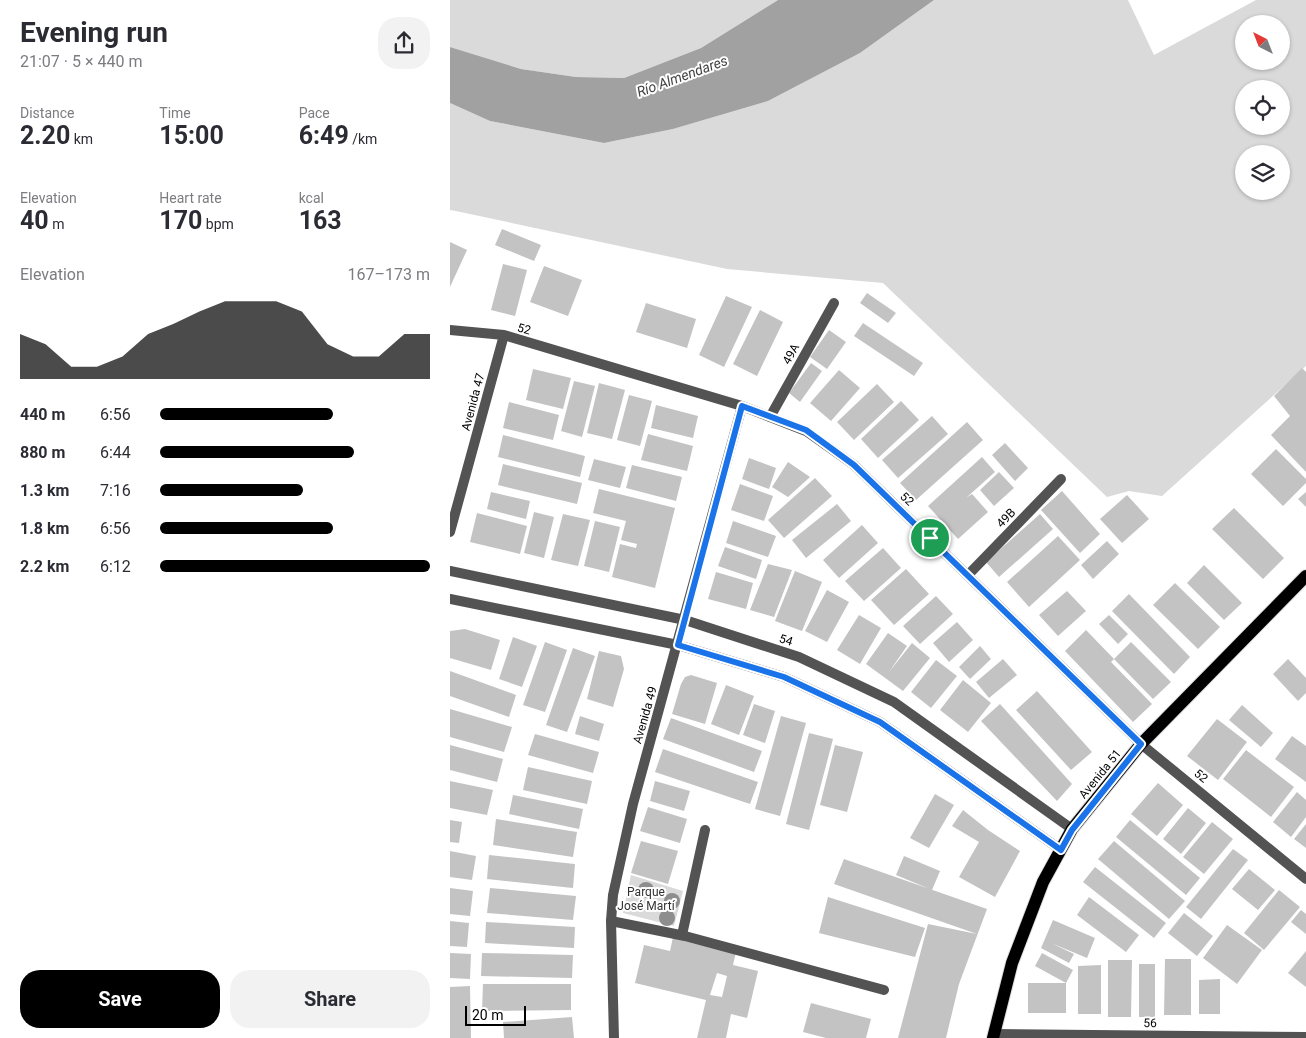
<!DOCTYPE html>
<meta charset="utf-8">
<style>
:root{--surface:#fff;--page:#f2f2f3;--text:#2b2b33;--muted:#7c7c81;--accent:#000}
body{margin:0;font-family:Roboto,sans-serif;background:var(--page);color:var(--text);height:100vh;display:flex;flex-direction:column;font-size:19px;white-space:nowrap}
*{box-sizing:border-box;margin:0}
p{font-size:16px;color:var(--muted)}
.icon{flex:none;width:28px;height:28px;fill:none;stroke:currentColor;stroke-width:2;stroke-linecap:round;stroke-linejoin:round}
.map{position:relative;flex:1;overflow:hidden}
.drawer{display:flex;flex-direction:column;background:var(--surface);width:450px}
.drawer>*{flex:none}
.needle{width:32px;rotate:318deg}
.fabs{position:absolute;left:785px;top:15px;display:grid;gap:10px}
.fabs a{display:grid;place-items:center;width:55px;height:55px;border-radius:50%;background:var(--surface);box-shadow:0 1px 4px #0004;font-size:25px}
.scale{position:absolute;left:15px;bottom:12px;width:61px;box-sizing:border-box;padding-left:5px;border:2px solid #000;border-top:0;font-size:14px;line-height:18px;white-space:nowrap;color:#000;-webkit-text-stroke:4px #fff;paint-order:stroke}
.pin{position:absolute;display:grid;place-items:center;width:42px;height:42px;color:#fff;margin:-21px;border:2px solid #fff;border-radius:50%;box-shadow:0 1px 5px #0007}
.round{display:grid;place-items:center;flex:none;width:52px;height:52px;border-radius:20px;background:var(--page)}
.head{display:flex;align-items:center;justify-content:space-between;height:85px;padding:0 20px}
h1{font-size:28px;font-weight:700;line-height:38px}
.figures{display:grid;grid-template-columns:repeat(3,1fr);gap:8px;height:85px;padding:5px 20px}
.figures div{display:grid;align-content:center}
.figures b{font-size:25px;font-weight:700}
.figures small{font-size:14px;font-weight:400}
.figures p{font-size:14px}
.chart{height:140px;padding:10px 20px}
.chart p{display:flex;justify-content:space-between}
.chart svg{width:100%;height:90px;margin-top:5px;fill:var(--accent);opacity:.7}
.cta{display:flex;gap:10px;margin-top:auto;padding:10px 20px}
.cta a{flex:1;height:58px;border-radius:20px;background:var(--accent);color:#fff;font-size:20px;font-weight:700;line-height:58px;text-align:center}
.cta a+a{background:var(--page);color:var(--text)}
ul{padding:0 20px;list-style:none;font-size:16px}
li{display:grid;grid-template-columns:80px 60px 1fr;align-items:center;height:38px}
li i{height:12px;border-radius:6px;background:var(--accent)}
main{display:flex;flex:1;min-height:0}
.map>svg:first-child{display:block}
.green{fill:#dadada;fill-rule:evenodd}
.water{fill:#a1a1a1}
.building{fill:#c3c3c3;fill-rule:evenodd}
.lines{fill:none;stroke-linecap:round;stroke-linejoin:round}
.primary-casing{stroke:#dbdbdb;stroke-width:14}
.service{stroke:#535353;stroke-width:10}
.minor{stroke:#535353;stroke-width:10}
.tertiary{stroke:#535353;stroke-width:10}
.primary{stroke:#000;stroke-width:12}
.tree{fill:#8e8e8e}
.route-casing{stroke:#fff;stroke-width:10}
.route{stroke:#1a73e8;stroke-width:6}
.labels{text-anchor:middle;stroke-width:4;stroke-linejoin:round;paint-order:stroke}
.street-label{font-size:12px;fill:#000;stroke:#fff}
.park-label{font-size:12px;fill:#313131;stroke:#fff}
.water-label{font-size:14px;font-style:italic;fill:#424242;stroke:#fff}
</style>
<main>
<section class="drawer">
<div class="head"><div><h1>Evening run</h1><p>21:07 · 5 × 440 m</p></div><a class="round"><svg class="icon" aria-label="share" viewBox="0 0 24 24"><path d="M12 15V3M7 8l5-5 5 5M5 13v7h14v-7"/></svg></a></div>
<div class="figures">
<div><p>Distance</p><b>2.20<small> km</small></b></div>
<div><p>Time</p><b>15:00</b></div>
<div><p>Pace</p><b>6:49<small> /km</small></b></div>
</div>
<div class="figures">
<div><p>Elevation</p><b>40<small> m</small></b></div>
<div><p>Heart rate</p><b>170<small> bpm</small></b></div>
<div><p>kcal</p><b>163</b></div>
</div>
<div class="chart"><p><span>Elevation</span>167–173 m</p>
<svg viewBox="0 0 160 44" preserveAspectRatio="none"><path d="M0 44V22L10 27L20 38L30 38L40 33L50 22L60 17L70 11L80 6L90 6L100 6L110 11L120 27L130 33L140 33L150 22L160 22V44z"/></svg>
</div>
<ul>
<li><b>440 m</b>6:56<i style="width:64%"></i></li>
<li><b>880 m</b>6:44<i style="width:72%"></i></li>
<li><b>1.3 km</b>7:16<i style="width:53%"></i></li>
<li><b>1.8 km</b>6:56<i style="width:64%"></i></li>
<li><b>2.2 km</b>6:12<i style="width:100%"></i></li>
</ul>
<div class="cta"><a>Save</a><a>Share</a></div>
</section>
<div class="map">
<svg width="856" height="1038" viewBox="0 0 856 1038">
<rect width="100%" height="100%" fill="#fff"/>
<path class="green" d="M0,0H328L251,48L174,78L126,77L71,69L0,47Z
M484,0H678L704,55L806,0H856V366L712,496L679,491L657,497L433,283L277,269L1,210L0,211V103L40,121L154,143L223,129L318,101L410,53ZM794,24H831V61H794ZM794,89H831V126H794ZM794,154H831V191H794Z
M181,875L233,891L224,926L173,913Z"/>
<path class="water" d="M328,0H484L410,53L318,101L223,129L154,143L40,121L0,103V47L71,69L126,77L174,78L251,48Z"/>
<path class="building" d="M52,229L91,245L84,261L45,245Z
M0,242L17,250L0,287Z
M53,264L77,270L65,316L41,310Z
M94,266L132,280L118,316L80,302Z
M417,293L446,313L438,323L410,303Z
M276,296L302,307L274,367L249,355Z
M196,303L246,319L237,348L186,332Z
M310,310L333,322L307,376L283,364Z
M413,323L473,363L464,376L404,336Z
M379,330L396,342L377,369L360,357Z
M361,363L372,371L350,402L339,393Z
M852,368L856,372V472L821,435L840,416L824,396Z
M83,369L121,378L113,409L76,400Z
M389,370L410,388L381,421L360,403Z
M124,381L145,386L132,437L111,431Z
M149,383L175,390L162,439L137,433Z
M427,384L444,402L404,440L387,422Z
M179,395L202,401L190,446L167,440Z
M451,401L469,420L428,458L411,439Z
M59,402L109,415L103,440L53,428Z
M206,405L248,416L243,438L201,428Z
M482,416L498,434L448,478L432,460Z
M517,422L533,440L466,500L450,483Z
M198,434L243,446L237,471L191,460Z
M53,435L135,456L130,477L48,457Z
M555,443L578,468L565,481L542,455Z
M826,449L856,479V483L833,506L801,474Z
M532,457L545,472L516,498L522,494L538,512L508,539L478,506Z
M299,458L326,468L319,489L292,479Z
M144,459L176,467L170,488L138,480Z
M338,462L360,477L338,497L322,487Z
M53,464L132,483L127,504L48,485Z
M182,465L232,477L226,501L176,488Z
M549,472L564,488L544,506L530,490Z
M365,478L382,496L334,538L318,520Z
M290,484L323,496L314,521L281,510Z
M149,489L225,508L205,588L162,577L170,544L186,548L187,544L171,540L176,521L143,513Z
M612,491L650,534L630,553L591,510Z
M41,492L80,501L76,519L37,509Z
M856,492V507L848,499Z
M677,495L699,519L672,543L650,519Z
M387,504L401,521L356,558L342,540Z
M784,508L834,558L813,579L762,529Z
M84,512L104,517L94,558L74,553Z
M27,513L77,526L70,554L20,542Z
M113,514L140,520L128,566L101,560Z
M590,514L603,529L549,577L536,562Z
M145,521L170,527L159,572L134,566Z
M283,521L326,536L318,557L276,543Z
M412,525L428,543L389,578L373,560Z
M608,536L630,560L579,607L557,582Z
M657,541L669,554L643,579L631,565Z
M275,547L312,560L306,579L268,566Z
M433,548L451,568L414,601L395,581Z
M318,564L342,570L324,617L300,610Z
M754,565L792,603L774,620L737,583Z
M456,569L479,594L444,625L421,600Z
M345,571L372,582L352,631L325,621Z
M266,572L303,583L296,609L258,599Z
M725,583L770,627L748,649L703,605Z
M377,590L399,602L377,642L355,631Z
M617,591L636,611L608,636L589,615Z
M679,594L740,657L724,674L662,611Z
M486,596L503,614L470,644L453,626Z
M409,615L431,628L410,664L387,650Z
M659,615L678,634L668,644L649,624Z
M507,622L523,640L499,662L483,643Z
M15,629L50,640L41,670L0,658V631Z
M636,630L664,659L661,662L702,704L683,722L615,651Z
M438,633L457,646L439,672L462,643L480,658L453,691L416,664Z
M63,637L87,646L72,687L49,679Z
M95,642L117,650L95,712L73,705Z
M681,642L721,682L703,699L664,659Z
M530,646L541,659L520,679L509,667Z
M123,648L145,656L117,732L96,725Z
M149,651L171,656L174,669L163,707L137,699Z
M553,659L567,675L539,698L526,682Z
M838,659L856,678V693L848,701L823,674Z
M486,660L507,676L481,708L461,692Z
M0,671L66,695L59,717L0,696Z
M241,675L267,683L255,724L222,714L231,684L235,677Z
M513,680L541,703L518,732L490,710Z
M276,685L304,696L289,735L261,724Z
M587,691L642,752L621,770L566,710Z
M304,704L325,711L315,743L293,735Z
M550,704L622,784L607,801L531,721Z
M792,705L823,733L811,747L779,720Z
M0,709L62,727L54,752L0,737Z
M130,716L154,724L149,741L125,734Z
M331,716L356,723L330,816L305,809Z
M221,718L312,751L304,772L213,739Z
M767,719L797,742L768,780L737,756Z
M359,733L383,739L359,830L336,824Z
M85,734L149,752L143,773L78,755Z
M842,736L856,746V782L825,759Z
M0,745L53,759L47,782L0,770Z
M385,745L413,752L397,812L370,805Z
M213,749L308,782L300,804L205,772Z
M796,750L844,787L821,817L773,779Z
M78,767L142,781L137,804L73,790Z
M0,781L43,790L37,815L0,808Z
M205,781L240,791L234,811L200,801Z
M708,783L733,805L707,836L681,814Z
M847,792L856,800V817L841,837L823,822Z
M485,794L504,805L479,848L460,838Z
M63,795L133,809L129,829L59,814Z
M198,807L237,819L230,843L190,831Z
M738,808L756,823L731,854L713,839Z
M513,810L538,830L570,851L545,897L509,877L529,842L502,826Z
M46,819L127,832L123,857L43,845Z
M0,820L12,822L9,843L0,842Z
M680,820L750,878L736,895L666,837Z
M762,822L783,839L754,874L733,857Z
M856,824V848L844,839Z
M191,841L228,851L218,884L181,873Z
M664,841L735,901L719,919L648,859Z
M783,849L798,860L751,919L736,907Z
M0,851L26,856L22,880L0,877Z
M39,855L125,864L123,888L37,879Z
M454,856L490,871L482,890L446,875Z
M394,859L537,909L509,984L496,1038H448L478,924L527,934L384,884Z
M645,867L716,923L704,938L633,882Z
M799,869L825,890L808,910L782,889Z
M0,888L23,891L20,916L0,914Z
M40,888L126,896L123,920L37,913Z
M829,890L850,907L814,950L794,933Z
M378,897L475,928L465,957L369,933Z
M639,897L689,935L676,952L627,915Z
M851,910L856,914V934L841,922Z
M734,913L763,936L747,956L718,933Z
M603,920L645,938L637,958L601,943L624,954L619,963L591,948Z
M0,921L19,923L17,947L0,946Z
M36,922L125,927L124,948L35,943Z
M777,925L812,950L787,984L753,958Z
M223,937L286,952L283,965L308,971L297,1018L281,1014L276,1038H247L256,1000L185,983L194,945L220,951ZM267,973L277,976L272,997L260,995Z
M856,951V987L838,973Z
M0,953L21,954L20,979L0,978Z
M32,953L123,955L122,978L31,976Z
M592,953L623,970L616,983L585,966Z
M715,959H741V1015H714Z
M658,960H682L681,1017H658Z
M689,964H705V1017H689Z
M651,965V1014H628V966Z
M770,979V1014H749V980Z
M578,983H616V1013H578Z
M33,984H121V1010L32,1011Z
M20,986L21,1038H0V987Z
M361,1003L421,1019L416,1038H376L353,1032Z
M122,1017L124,1038H54L53,1022Z"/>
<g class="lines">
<defs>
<path id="primary" d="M543,1038L562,963L593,882L622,829L691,744L856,576"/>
</defs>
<use href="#primary" class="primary-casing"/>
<path class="service" d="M320,417L384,303
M161,921L235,936L434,990
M232,935L255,830"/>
<path class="minor" d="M0,330L54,335L292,406L356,431L404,465L691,744L856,879
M0,532L54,335
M518,575L611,479
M544,1034L856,1037
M164,1038L161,921L163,895L183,804L292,406"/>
<path class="tertiary" d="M0,571L235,620L349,657L444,702L622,829
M0,599L228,645L334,677L430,722L611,850"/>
<use href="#primary" class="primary"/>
</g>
<g class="tree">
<circle cx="196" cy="890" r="8"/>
<circle cx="222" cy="901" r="8"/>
<circle cx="217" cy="918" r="8"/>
</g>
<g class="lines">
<defs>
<path id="route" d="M292,406L356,430L404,465L691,744L622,830L611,850L430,722L334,677L228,645Z"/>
</defs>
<use href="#route" class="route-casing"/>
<use href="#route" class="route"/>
</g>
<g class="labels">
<g class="street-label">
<text transform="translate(74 329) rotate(16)" y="4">52</text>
<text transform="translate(341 354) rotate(-61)" y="4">49A</text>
<text transform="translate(23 402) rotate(-75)" y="4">Avenida 47</text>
<text transform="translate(457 499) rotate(44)" y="4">52</text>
<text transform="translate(556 518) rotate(-46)" y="4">49B</text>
<text transform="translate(336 640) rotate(18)" y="4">54</text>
<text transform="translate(195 715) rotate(-74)" y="4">Avenida 49</text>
<text transform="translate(650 774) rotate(-51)" y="4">Avenida 51</text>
<text transform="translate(751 776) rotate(39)" y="4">52</text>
<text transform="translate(700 1023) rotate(1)" y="4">56</text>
</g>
<g class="park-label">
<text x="196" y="896">Parque<tspan x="196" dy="14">José Martí</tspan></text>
</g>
<g class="water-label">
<text transform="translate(232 76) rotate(-20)" y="5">Río Almendares</text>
</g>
</g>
</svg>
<div class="fabs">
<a><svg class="needle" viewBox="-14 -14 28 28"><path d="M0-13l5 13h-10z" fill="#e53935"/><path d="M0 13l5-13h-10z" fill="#7c7c81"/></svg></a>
<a><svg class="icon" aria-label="locate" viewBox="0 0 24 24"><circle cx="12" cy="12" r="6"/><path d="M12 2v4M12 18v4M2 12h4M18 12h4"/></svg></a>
<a><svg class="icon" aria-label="layers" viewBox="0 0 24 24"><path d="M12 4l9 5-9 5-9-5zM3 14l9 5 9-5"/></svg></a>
</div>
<div class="scale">20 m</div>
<div class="pin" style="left:480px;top:538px;background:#1e9e55"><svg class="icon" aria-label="arrive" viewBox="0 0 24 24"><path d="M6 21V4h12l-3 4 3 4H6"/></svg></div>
</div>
</main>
